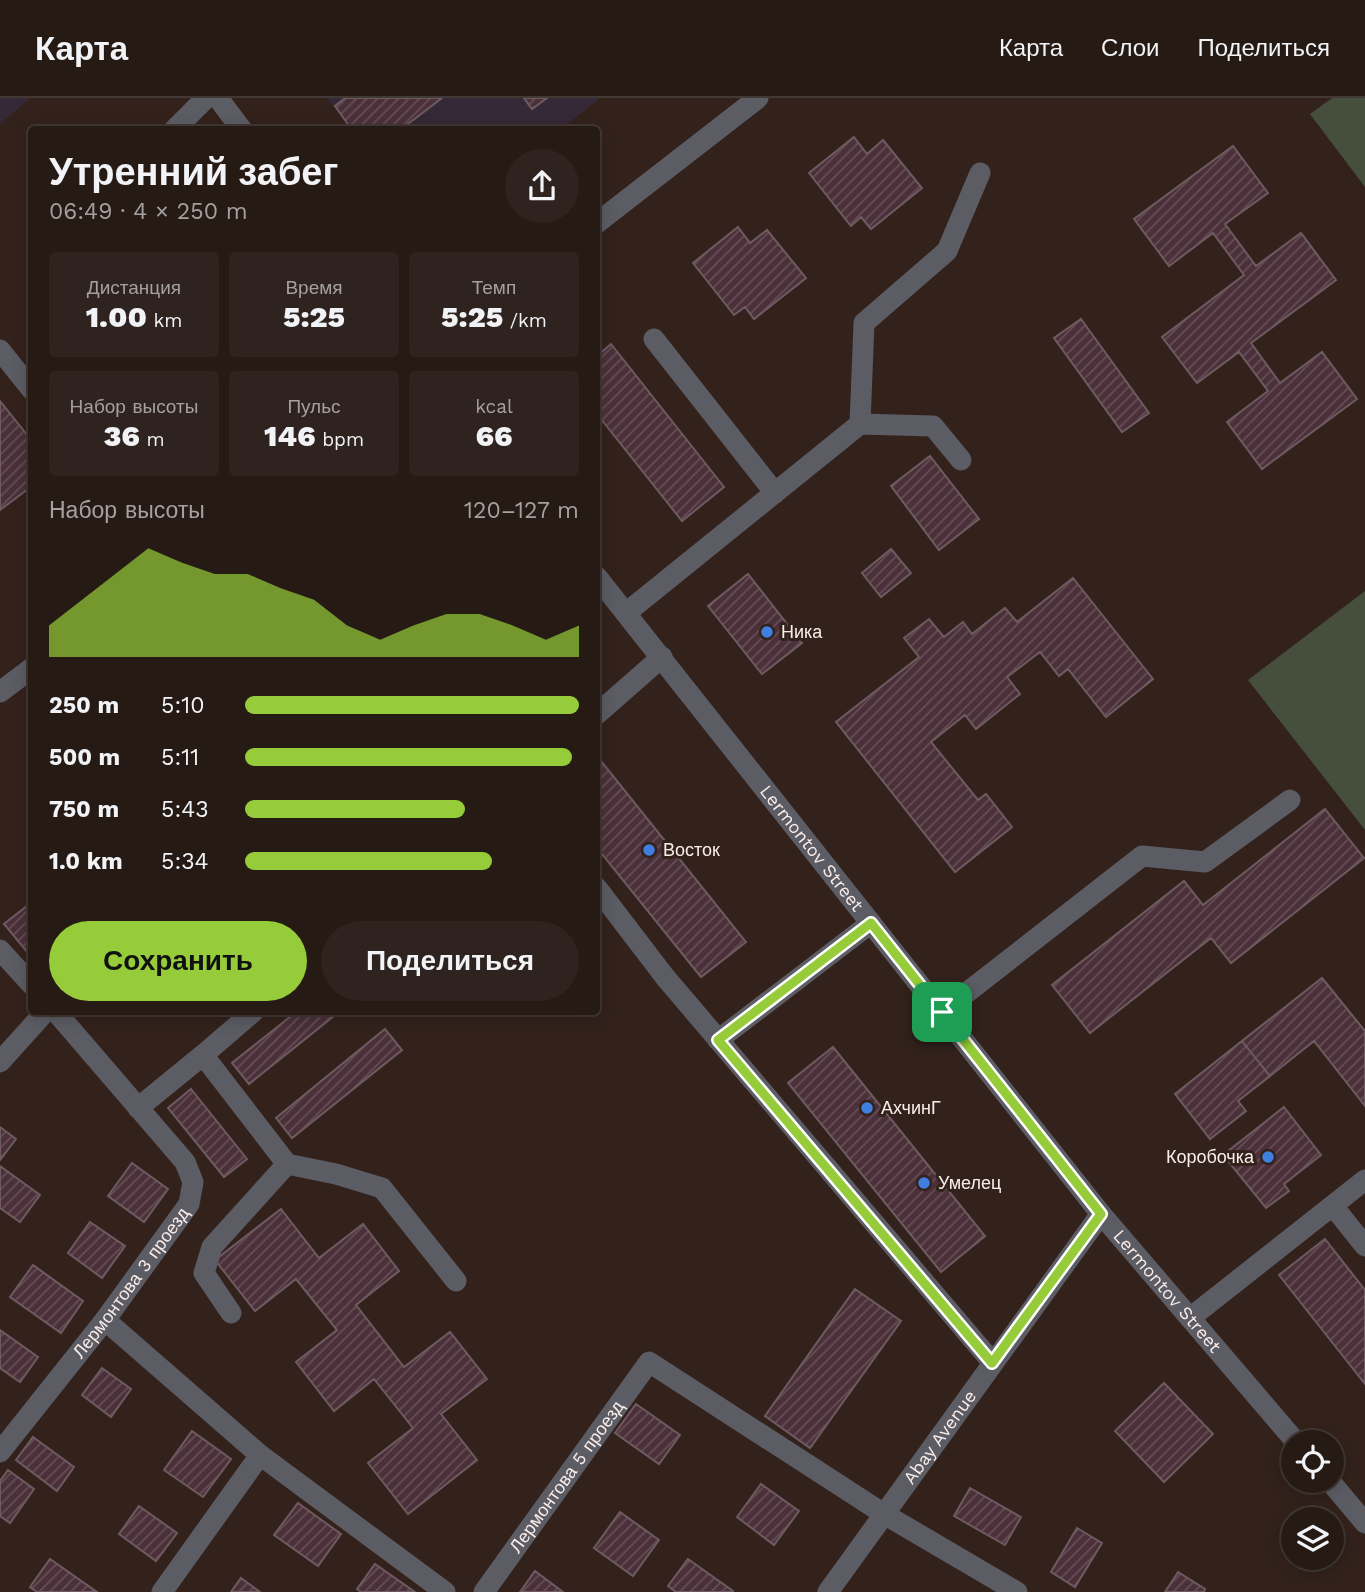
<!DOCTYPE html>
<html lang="ru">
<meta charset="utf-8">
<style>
:root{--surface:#261a15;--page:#2e231e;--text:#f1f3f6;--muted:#a4a1a0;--line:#423834;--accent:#96cc39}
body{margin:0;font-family:"Work Sans",sans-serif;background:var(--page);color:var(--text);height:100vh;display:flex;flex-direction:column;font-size:26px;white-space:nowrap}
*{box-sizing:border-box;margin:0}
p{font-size:23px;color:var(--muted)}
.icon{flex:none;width:38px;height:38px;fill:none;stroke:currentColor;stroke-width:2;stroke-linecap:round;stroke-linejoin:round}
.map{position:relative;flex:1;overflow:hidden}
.details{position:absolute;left:28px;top:28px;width:572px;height:889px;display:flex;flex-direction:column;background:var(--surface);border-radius:7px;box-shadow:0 4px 18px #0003,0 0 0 2px var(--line)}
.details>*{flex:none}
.controls{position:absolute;left:1281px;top:1332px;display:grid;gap:14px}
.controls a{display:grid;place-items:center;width:63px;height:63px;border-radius:50%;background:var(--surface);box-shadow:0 4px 18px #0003,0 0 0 2px var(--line);font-size:35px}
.pin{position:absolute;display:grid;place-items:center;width:60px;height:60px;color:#fff;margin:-30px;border-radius:14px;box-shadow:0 4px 10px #0006}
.round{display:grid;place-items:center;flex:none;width:74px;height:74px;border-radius:37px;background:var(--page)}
.head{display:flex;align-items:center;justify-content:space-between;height:119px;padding:0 21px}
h1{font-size:38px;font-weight:800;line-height:52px}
.metrics{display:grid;grid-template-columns:repeat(3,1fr);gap:10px;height:119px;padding:7px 21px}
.metrics div{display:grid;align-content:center;border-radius:7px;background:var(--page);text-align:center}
.metrics b{font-size:30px;font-weight:800}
.metrics small{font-size:19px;font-weight:400}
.metrics p{font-size:19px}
.chart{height:196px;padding:14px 21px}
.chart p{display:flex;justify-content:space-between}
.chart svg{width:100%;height:126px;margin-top:7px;fill:var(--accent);opacity:.7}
.button{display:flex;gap:14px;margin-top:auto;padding:14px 21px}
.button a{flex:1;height:80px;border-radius:42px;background:var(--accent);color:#111;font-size:28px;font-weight:800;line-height:80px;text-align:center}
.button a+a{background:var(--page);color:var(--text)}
ul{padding:0 21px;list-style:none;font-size:23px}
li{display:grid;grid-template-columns:112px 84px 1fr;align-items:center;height:52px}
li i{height:18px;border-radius:9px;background:var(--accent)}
header{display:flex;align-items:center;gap:42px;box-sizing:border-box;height:98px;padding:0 35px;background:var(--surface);border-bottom:2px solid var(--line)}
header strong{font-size:33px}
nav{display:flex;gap:38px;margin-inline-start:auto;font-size:24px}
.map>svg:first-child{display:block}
.industrial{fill:#362937}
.green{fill:#464f3c}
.building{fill:url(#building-hatch);stroke:#6e5a61;stroke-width:2}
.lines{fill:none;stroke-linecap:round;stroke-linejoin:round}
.minor{stroke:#5c5c64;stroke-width:21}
.route-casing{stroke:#fff;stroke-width:14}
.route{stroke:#96cc39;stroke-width:9}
.shop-dot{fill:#3f7fe0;stroke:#33221c;stroke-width:2.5}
.labels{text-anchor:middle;stroke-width:6;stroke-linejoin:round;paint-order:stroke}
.poi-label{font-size:18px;fill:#faede9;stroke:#33221c;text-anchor:start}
.street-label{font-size:18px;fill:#faede9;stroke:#33221c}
</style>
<header>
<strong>Карта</strong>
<nav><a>Карта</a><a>Слои</a><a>Поделиться</a></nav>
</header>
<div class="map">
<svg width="1365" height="1494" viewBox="0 0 1365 1494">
<defs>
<pattern id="building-hatch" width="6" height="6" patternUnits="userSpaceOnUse" patternTransform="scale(1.75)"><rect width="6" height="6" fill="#4b303a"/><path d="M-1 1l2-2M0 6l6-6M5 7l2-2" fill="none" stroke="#664e56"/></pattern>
</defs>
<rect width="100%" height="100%" fill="#33221c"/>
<path class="industrial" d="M0,0H30L0,26Z
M327,0H600L560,32L352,31Z"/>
<path class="green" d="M1332,0H1365V89L1310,16Z
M1365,493V732L1248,582Z"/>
<path class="building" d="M345,0H442L400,32H352L335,8Z
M524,0H547L532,11Z
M854,39L867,56L883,42L922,90L871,131L861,119L851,128L809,75Z
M1233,48L1268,95L1225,126L1256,168L1301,135L1336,182L1251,245L1280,285L1322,254L1357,301L1262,371L1227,324L1268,293L1239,254L1197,285L1162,239L1244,177L1213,135L1169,168L1134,121Z
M738,129L750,145L767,132L806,180L754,221L745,209L734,217L693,165Z
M1081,221L1149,315L1122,334L1054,240Z
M611,246L724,389L682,423L597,316V258Z
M0,303L32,343V388L0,412Z
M930,358L979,421L939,452L891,388Z
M891,451L911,475L881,499L862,475Z
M748,476L802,545L762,576L708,508Z
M1073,480L1153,581L1106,619L1068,571L1059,578L1040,554L1007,579L1020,596L976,631L965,617L931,644L978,702L986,696L1012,729L955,774L836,624L919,559L904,540L929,521L944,539L963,524L972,536L1005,510L1017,524Z
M597,658L746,844L701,879L597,750Z
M1325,711L1364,760L1231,865L1211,840L1090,935L1052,887L1184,783L1203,807Z
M32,804V860L4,826Z
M1322,880L1365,933V1008L1314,943L1270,978L1242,943Z
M296,914H339L249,986L232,965Z
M385,931L402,952L292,1040L276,1020Z
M1242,943L1270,978L1238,1003L1246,1013L1210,1041L1175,996Z
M833,949L985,1138L941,1174L788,985Z
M191,991L247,1061L224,1079L168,1010Z
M1284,1009L1321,1057L1284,1086L1289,1093L1266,1110L1223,1057Z
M0,1029L16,1041L0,1062Z
M132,1065L168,1091L144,1124L108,1098Z
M0,1068L40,1097L20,1124L0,1110Z
M281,1111L319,1160L363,1126L399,1173L356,1207L404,1269L450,1234L487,1281L441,1316L477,1362L408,1416L368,1365L413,1330L374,1281L334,1313L296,1264L337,1232L296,1181L255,1213L215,1162Z
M90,1124L125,1148L102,1180L68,1155Z
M1325,1141L1365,1192V1286L1279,1177Z
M33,1167L83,1203L61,1235L10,1199Z
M855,1191L901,1223L810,1350L765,1318Z
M0,1232L38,1259L20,1284L0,1270Z
M102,1270L131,1291L111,1319L82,1297Z
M1164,1285L1213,1336L1164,1384L1115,1333Z
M636,1306L680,1337L659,1366L615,1335Z
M192,1333L231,1361L203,1399L164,1372Z
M33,1339L74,1369L57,1393L16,1362Z
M8,1372L34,1391L10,1425L0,1418V1383Z
M761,1386L799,1413L774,1447L737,1419Z
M970,1390L1021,1419L1005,1447L954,1418Z
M298,1405L341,1436L318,1468L274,1437Z
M139,1408L177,1435L156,1463L119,1436Z
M620,1414L659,1442L633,1478L594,1450Z
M1077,1430L1102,1445L1075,1489L1051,1474Z
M50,1461L97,1494H37L30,1489Z
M688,1461L733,1493V1494H676L668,1488Z
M375,1466L415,1494H361L357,1491Z
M535,1473L563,1494H520Z
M1178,1474L1205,1491L1204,1494H1165Z
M241,1480L260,1494H231Z"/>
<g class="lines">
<g class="minor">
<path d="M218,0L242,32"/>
<path d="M174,32L206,0"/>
<path d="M597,125L758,0"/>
<path d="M654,241L775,395"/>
<path d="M0,252L32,292"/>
<path d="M860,326L864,225L947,153L980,75"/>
<path id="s1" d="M597,479L1101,1116L1296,1344"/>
<path d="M626,515L860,326L933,328L961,362"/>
<path d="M0,594L32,570"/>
<path d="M597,616L662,559"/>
<path d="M597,790L665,879L993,1265"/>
<path d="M0,852L32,887"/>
<path d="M942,914L1142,758L1205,764L1290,702"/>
<path d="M718,942L871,825"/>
<path d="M0,964L45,914"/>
<path d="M138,1010L203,957"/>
<path d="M287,1066L336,1076L382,1090L456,1183"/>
<path d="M1333,1108L1365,1148"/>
<path d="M231,1215L204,1175L212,1149L287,1066L203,957L253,914"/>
<path d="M1190,1220L1365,1082"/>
<path d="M105,1222L260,1357L445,1494"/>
<path id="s2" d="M0,1354L105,1222L189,1106L193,1084L185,1064L56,914"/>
<path d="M1329,1382L1365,1425"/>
<path d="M162,1494L260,1357"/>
<path id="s3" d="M484,1494L649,1264L884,1416L1017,1494"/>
<path id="s4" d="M828,1494L1101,1116"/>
</g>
</g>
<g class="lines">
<defs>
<path id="route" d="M871,825L1101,1116L992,1265L718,942Z"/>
</defs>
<use href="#route" class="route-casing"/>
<use href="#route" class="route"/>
</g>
<g class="shop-dot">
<circle cx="767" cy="534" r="7"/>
<circle cx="649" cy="752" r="7"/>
<circle cx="867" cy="1010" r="7"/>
<circle cx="1268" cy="1059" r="7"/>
<circle cx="924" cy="1085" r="7"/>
</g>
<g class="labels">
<g class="poi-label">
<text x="781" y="540">Ника</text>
<text x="663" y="758">Восток</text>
<text x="881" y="1016">АхчинГ</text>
<text x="1254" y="1065" text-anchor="end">Коробочка</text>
<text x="938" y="1091">Умелец</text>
</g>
<g class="street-label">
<text dy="6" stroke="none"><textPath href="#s1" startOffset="346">Lermontov Street</textPath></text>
<text dy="6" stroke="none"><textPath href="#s2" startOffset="214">Лермонтова 3 проезд</textPath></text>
<text dy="6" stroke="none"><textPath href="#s1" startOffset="914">Lermontov Street</textPath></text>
<text dy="6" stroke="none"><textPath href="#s4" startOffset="191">Abay Avenue</textPath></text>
<text dy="6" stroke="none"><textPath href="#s3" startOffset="142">Лермонтова 5 проезд</textPath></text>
</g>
</g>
</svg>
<div class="controls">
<a><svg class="icon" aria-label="locate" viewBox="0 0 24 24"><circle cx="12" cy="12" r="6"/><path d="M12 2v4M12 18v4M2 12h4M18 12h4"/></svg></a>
<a><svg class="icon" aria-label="layers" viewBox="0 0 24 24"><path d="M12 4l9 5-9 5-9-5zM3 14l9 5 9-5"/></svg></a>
</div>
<div class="pin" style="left:942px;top:914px;background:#1e9e55"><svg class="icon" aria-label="arrive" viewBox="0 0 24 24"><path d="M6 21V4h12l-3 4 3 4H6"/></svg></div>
<section class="details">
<div class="head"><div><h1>Утренний забег</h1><p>06:49 · 4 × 250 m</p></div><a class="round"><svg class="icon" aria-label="share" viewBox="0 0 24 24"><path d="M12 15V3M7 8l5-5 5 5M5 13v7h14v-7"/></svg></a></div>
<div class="metrics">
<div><p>Дистанция</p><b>1.00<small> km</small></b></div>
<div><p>Время</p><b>5:25</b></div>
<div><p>Темп</p><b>5:25<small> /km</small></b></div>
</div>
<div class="metrics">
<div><p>Набор высоты</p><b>36<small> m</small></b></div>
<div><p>Пульс</p><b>146<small> bpm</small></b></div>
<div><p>kcal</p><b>66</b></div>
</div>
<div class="chart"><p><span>Набор высоты</span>120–127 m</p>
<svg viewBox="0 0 160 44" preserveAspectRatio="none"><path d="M0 44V33L10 24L20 15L30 6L40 11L50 15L60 15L70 20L80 24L90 33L100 38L110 33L120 29L130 29L140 33L150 38L160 33V44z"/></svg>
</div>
<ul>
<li><b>250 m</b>5:10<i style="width:100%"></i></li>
<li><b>500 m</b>5:11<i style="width:98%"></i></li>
<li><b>750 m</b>5:43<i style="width:66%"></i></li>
<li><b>1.0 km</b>5:34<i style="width:74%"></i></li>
</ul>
<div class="button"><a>Сохранить</a><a>Поделиться</a></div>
</section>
</div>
